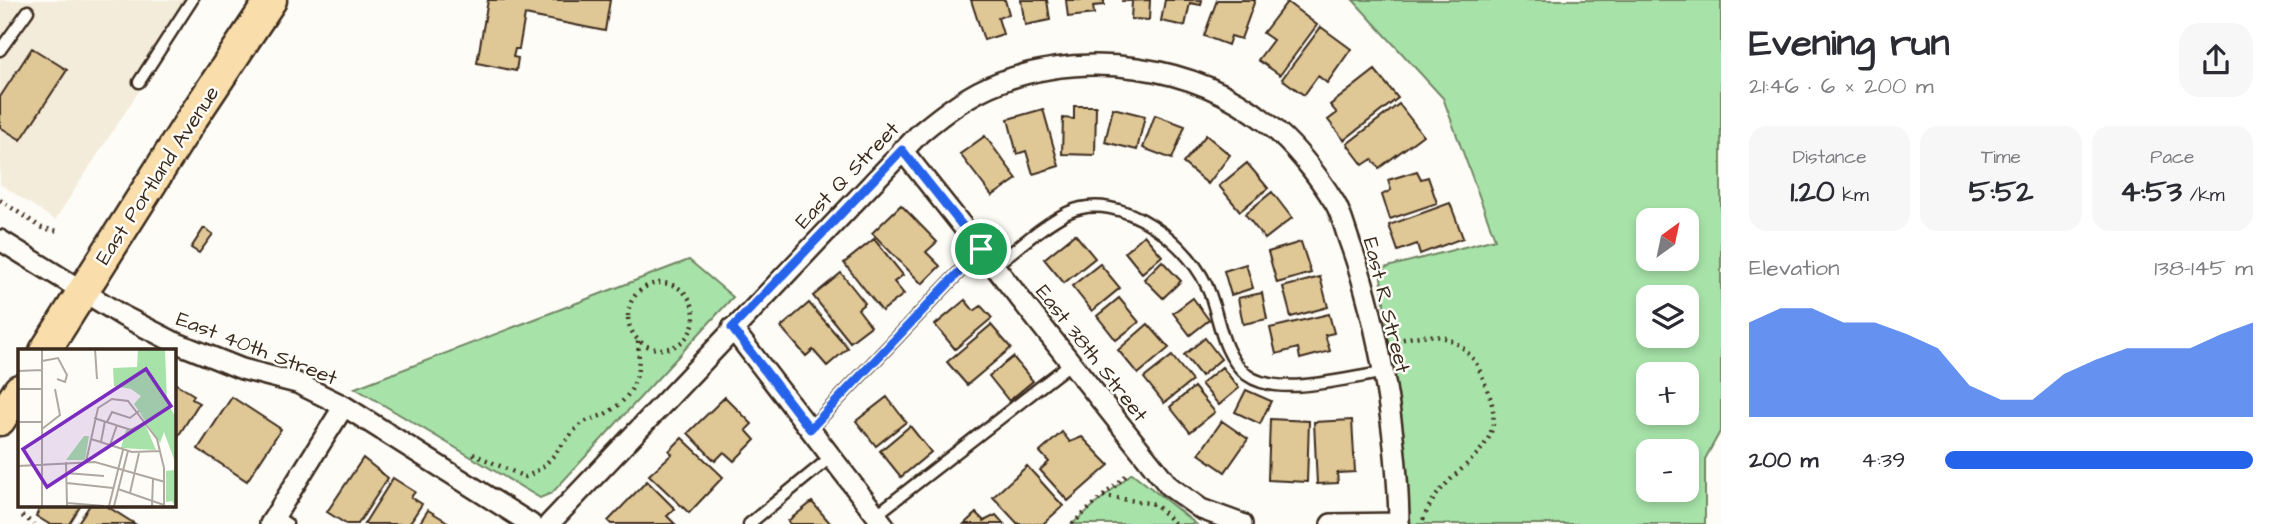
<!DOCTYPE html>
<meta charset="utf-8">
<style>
:root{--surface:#fff;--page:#f7f7f7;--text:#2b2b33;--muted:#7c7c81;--accent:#2563eb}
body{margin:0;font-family:"Architects Daughter",sans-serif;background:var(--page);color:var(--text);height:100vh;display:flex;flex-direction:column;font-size:26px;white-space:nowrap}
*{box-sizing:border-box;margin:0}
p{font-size:23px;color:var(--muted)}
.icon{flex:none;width:38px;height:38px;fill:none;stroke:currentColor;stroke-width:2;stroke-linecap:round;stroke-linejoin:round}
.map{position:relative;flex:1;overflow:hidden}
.sheet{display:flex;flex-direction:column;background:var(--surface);width:560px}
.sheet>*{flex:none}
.needle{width:46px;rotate:33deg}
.controls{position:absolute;left:1636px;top:208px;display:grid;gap:14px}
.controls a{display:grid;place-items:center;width:63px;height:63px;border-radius:14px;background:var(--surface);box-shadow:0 4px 10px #0003;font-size:35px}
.pin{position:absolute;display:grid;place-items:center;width:60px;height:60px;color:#fff;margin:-30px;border:4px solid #fff;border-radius:50%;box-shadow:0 2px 7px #0007}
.round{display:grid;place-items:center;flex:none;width:74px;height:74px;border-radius:21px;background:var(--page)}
.summary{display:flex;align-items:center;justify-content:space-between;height:119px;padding:0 28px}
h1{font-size:38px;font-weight:700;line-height:52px}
.metrics{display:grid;grid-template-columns:repeat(3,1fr);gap:10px;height:119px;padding:7px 28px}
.metrics div{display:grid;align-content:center;border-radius:18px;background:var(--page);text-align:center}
.metrics b{font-size:30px;font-weight:700}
.metrics small{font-size:19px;font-weight:400}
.metrics p{font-size:19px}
.chart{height:196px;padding:14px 28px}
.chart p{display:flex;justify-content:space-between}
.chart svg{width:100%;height:126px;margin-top:7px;fill:var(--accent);opacity:.7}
ul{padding:0 28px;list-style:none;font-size:23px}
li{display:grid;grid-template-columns:112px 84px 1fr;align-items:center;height:52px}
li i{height:18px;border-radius:9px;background:var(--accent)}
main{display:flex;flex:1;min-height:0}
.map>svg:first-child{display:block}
.built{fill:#f4ecda}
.green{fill:#a7e3a9;stroke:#718664;stroke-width:2;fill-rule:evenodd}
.building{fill:#dfc796;stroke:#3b2a1e;stroke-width:2}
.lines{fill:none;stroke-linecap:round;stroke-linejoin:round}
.lane-casing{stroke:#3b2a1e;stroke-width:15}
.street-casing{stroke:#3b2a1e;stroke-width:24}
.primary-casing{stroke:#3b2a1e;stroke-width:35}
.path{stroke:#3b2a1e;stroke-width:4.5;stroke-dasharray:2 5;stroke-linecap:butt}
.lane{stroke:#fdfcf7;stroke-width:10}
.street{stroke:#fdfcf7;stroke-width:19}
.primary{stroke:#f9deab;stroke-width:30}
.route-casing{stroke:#fff;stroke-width:14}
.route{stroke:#2563eb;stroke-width:9}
.labels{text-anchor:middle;stroke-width:5;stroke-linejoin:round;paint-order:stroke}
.street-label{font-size:21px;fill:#3b2a1e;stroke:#fdfcf7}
.inset-road{fill:none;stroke:#afa8a0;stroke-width:2}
.view{fill:#7b2cbf;fill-opacity:0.15;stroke:#7b2cbf;stroke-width:3.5}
.inset-edge{fill:none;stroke:#3b2a1e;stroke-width:3.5}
</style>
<main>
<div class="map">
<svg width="1721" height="524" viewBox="0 0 1721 524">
<rect width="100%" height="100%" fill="#fdfcf7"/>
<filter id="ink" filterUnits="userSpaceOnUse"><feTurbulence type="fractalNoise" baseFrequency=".0143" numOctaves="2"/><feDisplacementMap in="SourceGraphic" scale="14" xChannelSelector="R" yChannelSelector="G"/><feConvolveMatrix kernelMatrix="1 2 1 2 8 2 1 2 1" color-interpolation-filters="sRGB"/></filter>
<g filter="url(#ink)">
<path class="built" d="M0,0H198L55,220L0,184Z"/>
<path class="green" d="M1353,0H1721V430L1705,459V524H1411L1380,269L1495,239L1443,98ZM1648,220H1687V259H1648ZM1648,298H1687V336H1648ZM1648,374H1687V413H1648ZM1648,452H1687V490H1648Z
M689,260L733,297L552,493L540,498L355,388Z
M1132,473L1196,524H1072Z"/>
<path class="building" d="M488,0H610L605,31L525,15L519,49H515L513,57L518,58L516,71L477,63Z
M971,0H1005L1009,14L998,18L1003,34L984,40Z
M1021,0H1047L1050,20L1025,25Z
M1066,0H1104V5L1093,6L1094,14L1068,17Z
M1150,0L1149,20L1131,19L1132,1H1121Z
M1165,0H1202L1201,5L1190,3L1185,26L1161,21Z
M1217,0H1255L1241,39L1231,36L1228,45L1204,36Z
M1287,2L1317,25L1280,75L1258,60L1273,40L1263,33Z
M1321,27L1351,49L1327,83L1318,76L1304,95L1282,79Z
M32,48L67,70L21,140L0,127V97Z
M1375,70L1398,98L1344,140L1328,120L1337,113L1330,105Z
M1399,104L1423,135L1379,168L1372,159L1363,165L1347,144Z
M1074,106H1096L1095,155L1062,154L1063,118L1074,119Z
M1113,108L1145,116L1137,150L1105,142Z
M1043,109L1059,166L1033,174L1026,151L1017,154L1008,119Z
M1155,115L1185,126L1172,159L1143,148Z
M1206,135L1230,155L1208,184L1183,163Z
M985,136L1017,179L992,196L960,154Z
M1247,163L1268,188L1240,211L1219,186Z
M1417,171L1421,179L1428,177L1437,203L1390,219L1382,195L1391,190L1388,180Z
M1272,192L1292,218L1265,239L1245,214Z
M1450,203L1463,238L1420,254L1417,244L1398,251L1389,225Z
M901,205L937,242L926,252L940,266L922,284L872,233Z
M204,228L213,234L199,253L191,248Z
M1075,234L1095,258L1064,283L1044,259Z
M1144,235L1162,256L1142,273L1125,252Z
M874,239L903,275L894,282L904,294L882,311L844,263Z
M1301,242L1311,273L1277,283L1268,252Z
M1162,261L1181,281L1163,298L1144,279Z
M1100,264L1120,288L1092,311L1072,286Z
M1246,264L1253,288L1231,295L1224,271Z
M841,273L865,303L858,309L871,326L850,342L813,296Z
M1320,277L1328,307L1291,317L1283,287Z
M1262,293L1267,319L1243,324L1238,298Z
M1119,298L1139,322L1116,340L1097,316Z
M1193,298L1209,320L1190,335L1173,313Z
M965,300L974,311L981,306L992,318L955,349L935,325Z
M809,303L848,348L827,366L813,350L806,356L781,327Z
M1329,314L1334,333L1325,335L1330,351L1300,359L1298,348L1276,354L1270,328Z
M1148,324L1169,348L1138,374L1118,350Z
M991,325L1011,348L967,385L947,362Z
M1205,338L1221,359L1201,376L1184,355Z
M1172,356L1192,381L1164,403L1144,378Z
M1013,357L1033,381L1009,401L989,376Z
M1222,367L1239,388L1219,405L1201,384Z
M173,382L194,395L192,399L199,403L177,438L173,436Z
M1194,387L1215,412L1190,432L1170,407Z
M1246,390L1271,401L1260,424L1235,412Z
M232,397L281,429L247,481L198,449Z
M725,397L752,424L746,430L755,440L734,461L724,452L715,461L688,433Z
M887,397L906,422L876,446L856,421Z
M1270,419L1309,421L1307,482L1268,480Z
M1352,420L1355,472L1337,473L1338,483L1317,484L1314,422Z
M1222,421L1248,439L1225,472L1199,454Z
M910,426L931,452L901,477L880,451Z
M1062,432L1070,442L1082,437L1109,465L1068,501L1040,470L1049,462L1040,452Z
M682,438L723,477L689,513L649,475L672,454L669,451Z
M363,458L388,478L358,524H346L327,512Z
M1027,466L1063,506L1043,524H1018L993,497Z
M393,478L415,492L411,497L422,504L409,524H364Z
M647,481L675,509L667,516L675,524H611L608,521Z
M812,502L831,524H790L788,521Z
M35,505H81L69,524H49L36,516L40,508Z
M90,505H105L135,524H77Z
M428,510L451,524H419Z
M976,513L984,521L996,515L1004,524H964Z"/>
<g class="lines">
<defs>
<path id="lane" d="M0,50L28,11
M139,82L192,0
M994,266C1017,249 1041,226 1067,213C1120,187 1194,246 1210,294C1220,321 1222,355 1247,375C1278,398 1345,378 1382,373
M810,429L981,249
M876,515L1071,363
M275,516L287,524
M749,524L831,457"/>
<path id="street" d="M902,150L1169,486L1201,509L1242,524
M0,240L123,316L172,341L242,369L297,383L344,406L531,524
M732,328L883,524
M270,524L344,406
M549,524L920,133C944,113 970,93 1000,82C1086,50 1194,64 1266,122C1293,143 1317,174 1335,203C1342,215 1345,230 1350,243C1379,323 1398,439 1399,524
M1331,524L1399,523"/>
<path id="primary" d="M45,351L193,117L271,0
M0,420L19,390"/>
</defs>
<use href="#lane" class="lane-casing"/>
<use href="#street" class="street-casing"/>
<use href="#primary" class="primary-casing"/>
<path class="path" d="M0,200L42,228L58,231
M628 316a33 33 0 1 1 66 0a33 33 0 1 1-66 0Z
M1396,341C1426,333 1448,331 1470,355C1478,364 1483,378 1487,389C1516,458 1439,463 1422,524
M473,454L525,477C551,467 560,443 580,425C587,419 597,418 605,414C636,397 641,373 638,340
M1103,496L1155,504
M1158,507L1175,524
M22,516L34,524
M1072,524L1129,473"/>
<use href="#lane" class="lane"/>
<use href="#street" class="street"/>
<use href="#primary" class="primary"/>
</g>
</g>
<g class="lines" filter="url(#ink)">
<defs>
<path id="route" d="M902,150L981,249L810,429L732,328Z"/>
</defs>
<use href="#route" class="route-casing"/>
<use href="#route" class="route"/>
</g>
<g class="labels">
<g class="street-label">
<text transform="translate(157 175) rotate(-57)" y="7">East Portland Avenue</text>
<text transform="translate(847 175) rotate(-46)" y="7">East Q Street</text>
<text transform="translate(1387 305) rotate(76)" y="7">East R Street</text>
<text transform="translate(257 348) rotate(21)" y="7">East 40th Street</text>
<text transform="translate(1092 353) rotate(52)" y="7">East 38th Street</text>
</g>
</g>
<g transform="translate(18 349)">
<rect width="158" height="158" fill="#fdfcf7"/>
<path d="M120,0H147L149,53L157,67V157L154,152L148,153V122L156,121V110L146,83L142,94L116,55L123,47L113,40L96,37L95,19L119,18ZM127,75L138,101L103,99L108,81ZM66,87H71L67,111H48Z" fill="#a7e3a9"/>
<path class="inset-road" d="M77,0L79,30M24,12L40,9L49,26L47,33L39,30M0,22L24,21M0,40H25M76,69L113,81L130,72M0,73H24M89,73L94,63L112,69L121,62M24,80L42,66L37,40M73,90L114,103L142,102M83,93L87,72M92,96L99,76M48,113L49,157M68,113L80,59L94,50L110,52L139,90L146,119V157M0,117L77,113L147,133M48,124L86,127M49,134L95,139M100,140L146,156M112,144L121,104M49,154L86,157M24,157V0M91,157L105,101M96,157L110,102M134,157L135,130"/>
<path class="view" d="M128,20L153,57L29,138L5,100Z"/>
<rect width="158" height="158" class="inset-edge"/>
</g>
</svg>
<div class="controls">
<a><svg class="needle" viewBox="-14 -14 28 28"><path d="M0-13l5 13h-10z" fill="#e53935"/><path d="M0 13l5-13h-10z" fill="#7c7c81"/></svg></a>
<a><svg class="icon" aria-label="layers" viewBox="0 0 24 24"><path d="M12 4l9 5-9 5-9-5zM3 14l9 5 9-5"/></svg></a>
<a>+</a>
<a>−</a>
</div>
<div class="pin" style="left:981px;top:249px;background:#1e9e55"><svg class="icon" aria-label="arrive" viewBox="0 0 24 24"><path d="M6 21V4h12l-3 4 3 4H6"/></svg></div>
</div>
<section class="sheet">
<div class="summary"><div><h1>Evening run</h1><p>21:46 · 6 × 200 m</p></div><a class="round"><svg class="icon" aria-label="share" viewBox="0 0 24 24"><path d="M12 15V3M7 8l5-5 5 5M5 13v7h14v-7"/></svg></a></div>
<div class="metrics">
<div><p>Distance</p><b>1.20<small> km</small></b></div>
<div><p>Time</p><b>5:52</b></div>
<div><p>Pace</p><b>4:53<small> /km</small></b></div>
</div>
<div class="chart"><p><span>Elevation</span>138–145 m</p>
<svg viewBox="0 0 160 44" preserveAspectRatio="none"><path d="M0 44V11L10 6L20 6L30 11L40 11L50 15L60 20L70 33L80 38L90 38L100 29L110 24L120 20L130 20L140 20L150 15L160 11V44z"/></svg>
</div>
<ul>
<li><b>200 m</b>4:39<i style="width:100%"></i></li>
</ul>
</section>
</main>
